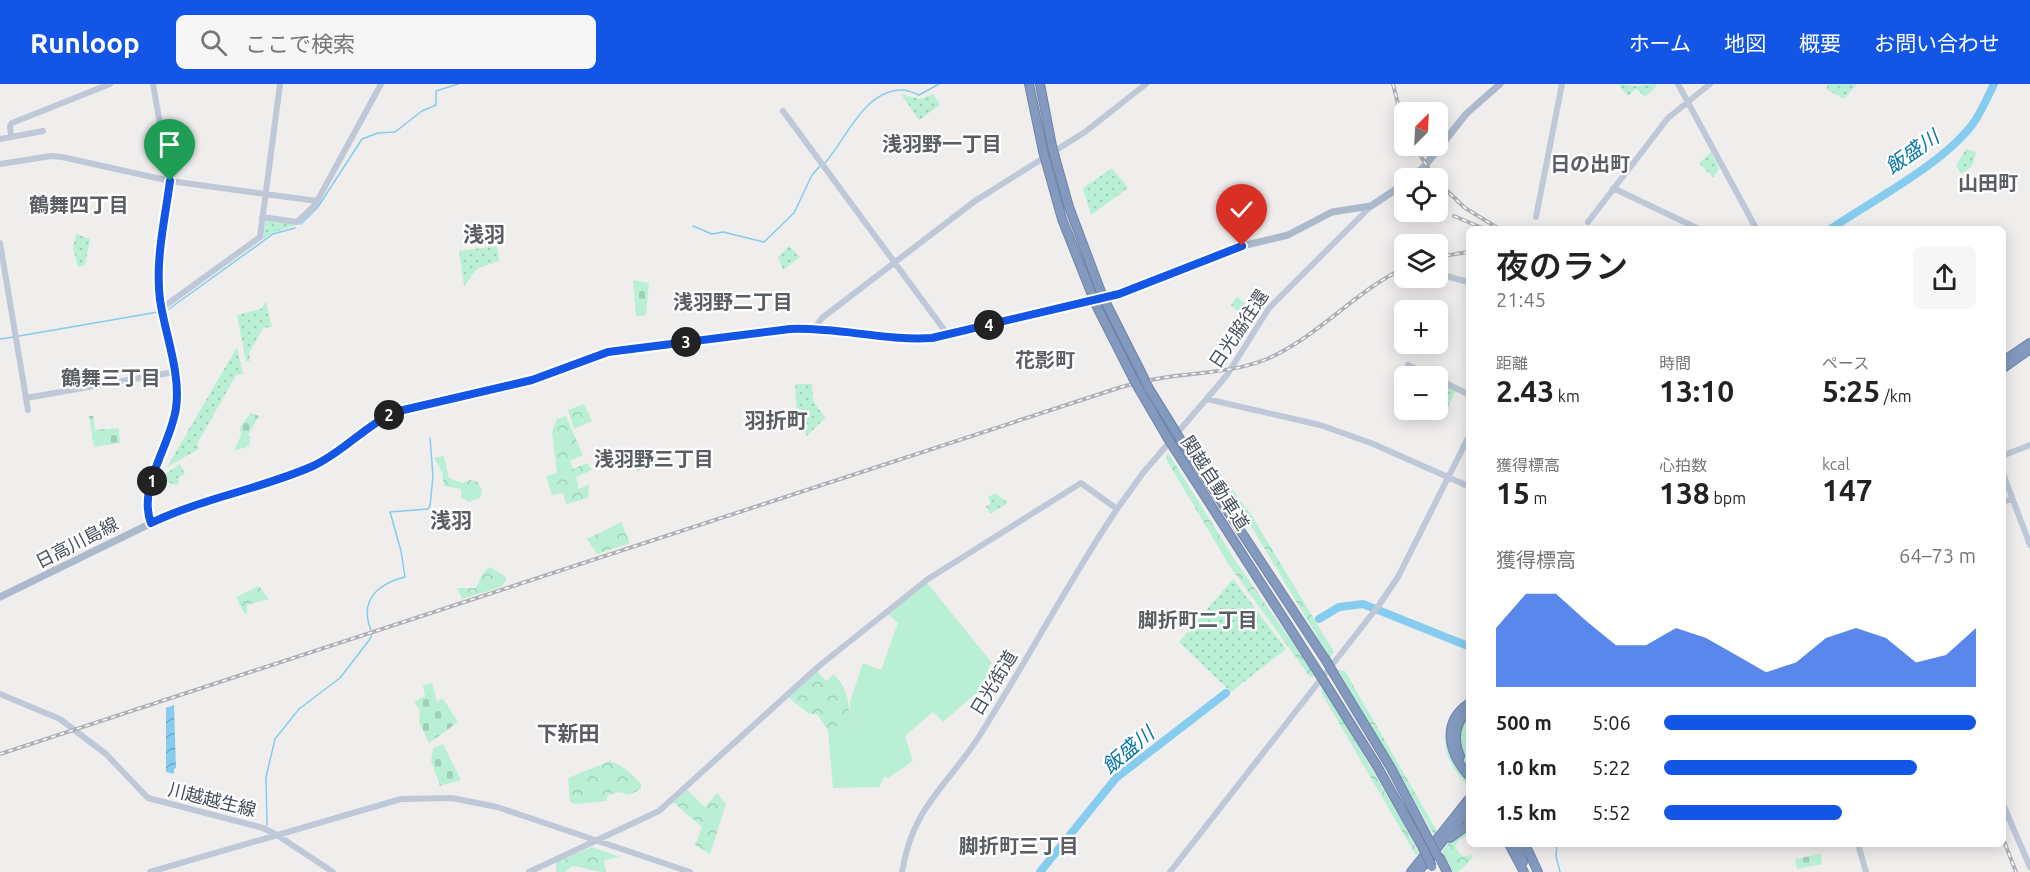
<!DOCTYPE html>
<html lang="ja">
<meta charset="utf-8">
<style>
:root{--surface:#fff;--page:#f6f6f6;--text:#222;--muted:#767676;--accent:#1355e4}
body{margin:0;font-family:Ubuntu,"Noto Sans JP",sans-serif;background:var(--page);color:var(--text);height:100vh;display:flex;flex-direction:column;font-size:22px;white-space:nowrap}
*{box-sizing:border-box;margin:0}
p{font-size:20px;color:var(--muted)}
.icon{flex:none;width:33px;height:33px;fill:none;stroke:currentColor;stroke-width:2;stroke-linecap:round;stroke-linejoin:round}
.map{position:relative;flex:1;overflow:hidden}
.sheet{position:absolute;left:1466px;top:142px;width:540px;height:621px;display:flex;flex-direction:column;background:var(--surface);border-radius:9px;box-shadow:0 3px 15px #0003}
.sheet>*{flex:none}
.needle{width:39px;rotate:24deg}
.fabs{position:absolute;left:1394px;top:18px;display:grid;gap:12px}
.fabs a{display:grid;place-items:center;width:54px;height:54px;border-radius:9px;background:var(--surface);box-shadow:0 3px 15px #0003;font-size:30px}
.pin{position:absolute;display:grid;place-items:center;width:51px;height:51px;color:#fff;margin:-62px -26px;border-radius:50% 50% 50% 0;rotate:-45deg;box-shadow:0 0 6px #0007}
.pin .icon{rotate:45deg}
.km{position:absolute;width:30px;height:30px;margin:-15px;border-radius:50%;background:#222;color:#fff;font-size:16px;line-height:30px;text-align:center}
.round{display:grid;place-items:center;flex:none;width:63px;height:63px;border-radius:9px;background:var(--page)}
.summary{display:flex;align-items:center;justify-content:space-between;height:102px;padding:0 30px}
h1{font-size:33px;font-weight:600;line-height:45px}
.metrics{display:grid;grid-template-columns:repeat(3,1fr);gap:9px;height:102px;padding:6px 30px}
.metrics div{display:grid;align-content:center}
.metrics b{font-size:30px;font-weight:600}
.metrics small{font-size:16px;font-weight:400}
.metrics p{font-size:16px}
.chart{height:168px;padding:12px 30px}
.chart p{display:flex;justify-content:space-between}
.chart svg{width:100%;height:108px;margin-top:6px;fill:var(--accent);opacity:.7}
ul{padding:0 30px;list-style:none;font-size:20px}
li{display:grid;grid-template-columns:96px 72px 1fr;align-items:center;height:45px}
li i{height:15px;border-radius:8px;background:var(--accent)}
header{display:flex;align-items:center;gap:36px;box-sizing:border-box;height:84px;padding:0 30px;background:var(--accent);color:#fff}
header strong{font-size:28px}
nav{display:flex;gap:33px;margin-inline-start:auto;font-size:21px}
.search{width:420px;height:54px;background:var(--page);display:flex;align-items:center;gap:15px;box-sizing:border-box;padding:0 21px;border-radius:9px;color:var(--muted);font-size:22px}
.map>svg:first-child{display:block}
.grass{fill:#b9f0d5}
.forest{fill:url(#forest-crowns)}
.cemetery{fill:url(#cemetery-stones)}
.park{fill:url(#park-dots)}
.water{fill:url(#water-waves)}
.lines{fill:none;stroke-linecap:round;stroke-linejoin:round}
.stream{stroke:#85ccee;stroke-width:1.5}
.river{stroke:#85ccee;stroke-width:8}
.highway-casing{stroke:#6e84aa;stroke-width:10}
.secondary{stroke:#bfc8d7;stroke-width:6}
.primary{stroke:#acb9cd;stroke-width:7}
.highway{stroke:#8399be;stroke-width:8}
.rail-casing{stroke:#afb1b8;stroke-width:4}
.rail{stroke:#fff;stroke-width:1.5;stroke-dasharray:4.5;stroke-linecap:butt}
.highway-bridge-casing{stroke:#6e84aa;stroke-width:10;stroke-linecap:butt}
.highway-bridge{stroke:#8399be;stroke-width:8}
.route-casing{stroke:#fff;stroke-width:12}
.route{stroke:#1355e4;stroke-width:8}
.labels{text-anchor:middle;stroke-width:4.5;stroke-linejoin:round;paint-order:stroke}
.street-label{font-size:18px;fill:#454e5b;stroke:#fff}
.neighbourhood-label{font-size:20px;font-weight:bold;fill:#5a5d62;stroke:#fff}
.water-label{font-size:20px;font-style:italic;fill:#0876ab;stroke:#fff}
.quarter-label{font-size:21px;font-weight:bold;fill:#5a5d62;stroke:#fff}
</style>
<header>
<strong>Runloop</strong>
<div class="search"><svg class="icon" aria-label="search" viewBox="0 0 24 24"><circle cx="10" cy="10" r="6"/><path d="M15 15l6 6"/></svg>ここで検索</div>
<nav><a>ホーム</a><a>地図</a><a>概要</a><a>お問い合わせ</a></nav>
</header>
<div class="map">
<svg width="2030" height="788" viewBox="0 0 2030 788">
<defs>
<pattern id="forest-crowns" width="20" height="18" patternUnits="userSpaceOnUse" patternTransform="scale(1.5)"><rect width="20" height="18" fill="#b9f0d5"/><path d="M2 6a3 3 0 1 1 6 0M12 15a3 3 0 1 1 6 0" fill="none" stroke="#a0cfb9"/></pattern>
<pattern id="cemetery-stones" width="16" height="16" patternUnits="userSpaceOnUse" patternTransform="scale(1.5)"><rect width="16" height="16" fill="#b9f0d5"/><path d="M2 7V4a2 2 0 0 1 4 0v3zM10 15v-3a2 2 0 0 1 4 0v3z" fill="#a0cfb9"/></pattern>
<pattern id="park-dots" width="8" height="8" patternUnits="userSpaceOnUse" patternTransform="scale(1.5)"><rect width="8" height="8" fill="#b9f0d5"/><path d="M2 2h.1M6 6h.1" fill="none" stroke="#a0cfb9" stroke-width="1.8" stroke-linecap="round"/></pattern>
<pattern id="water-waves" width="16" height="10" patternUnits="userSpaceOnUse" patternTransform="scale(1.5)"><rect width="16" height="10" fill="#85ccee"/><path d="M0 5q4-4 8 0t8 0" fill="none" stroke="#6fa8c4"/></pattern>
</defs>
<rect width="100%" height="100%" fill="#f0eded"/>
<path class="grass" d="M925,500H928L992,579L989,582L995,593L943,638L933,628L905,652L913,677L888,694L885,692L879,703L833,704L828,647L849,636L850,618L863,579L881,586L898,539L888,530Z
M1468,617V702C1441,675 1434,642 1468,617Z"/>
<path class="forest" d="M584,320L592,337L574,345L568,326Z
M566,332L583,371L570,377L573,385L587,379L592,386L576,393L579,405L589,400L588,414L566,420L563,409L552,411L546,392L557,389L552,348L557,335Z
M1186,351L1198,360L1252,432L1334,568L1330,574L1254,447Z
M1168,369L1237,479L1316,592L1310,593L1229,481L1166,375Z
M444,372L449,394L462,399L470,396L478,398L482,406L480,414L469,418L462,414L461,405L444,402L442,388L434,374Z
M621,438L630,459L597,470L587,455Z
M490,483L506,493V497L501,503L462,515L457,504H476L483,489Z
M259,502L269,515L247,521V529H244L236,513Z
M1338,586L1345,587L1437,747L1435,753Z
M817,587L826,597L834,590C847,605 850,617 849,636L828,647L818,631L808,629L789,614L790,610Z
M1323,603L1402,736L1419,770H1415L1321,608Z
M610,677C624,682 631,689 641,700V705L629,711L619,708L608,711L606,717L576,720L570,718L568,694Z
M687,706L705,723L717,709L726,720L710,770L695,761L702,743L673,718Z
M1468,745V752L1460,755L1455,762C1460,771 1462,774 1472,771L1473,774L1458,788H1453L1442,767L1457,750Z
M592,763L620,773L604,776L606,788C593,788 584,783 572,782L565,788H556V778Z"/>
<path class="cemetery" d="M633,196L649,199L646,231L636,232Z
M1237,213L1255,227L1248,236L1231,221Z
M251,329L259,332L248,351L251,353L249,362L234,367L241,351L240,343Z
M89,332H94L95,346L119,344L120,359L94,363Z
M432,599L437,617L443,615L458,638L429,659L419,638L420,626L414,618L425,612L423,601Z
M443,660L461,696L440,702L431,677L433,664Z
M1821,770L1822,780L1797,785L1795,775Z"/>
<path class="park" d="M1622,0L1635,2L1655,0L1657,2L1645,13L1636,4L1628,12L1619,2Z
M1828,0H1857L1844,15L1826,5Z
M901,10L920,15L933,10L940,21L919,36Z
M1966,65L1976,68L1972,82L1962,90L1956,82Z
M1711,68L1719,85L1713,93L1699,79Z
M1112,84L1128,104L1091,131L1083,104Z
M266,136L299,140L273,149L262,156Z
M76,150L90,155L85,181L78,183L73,164Z
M497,162L499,177L478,184L464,202L459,167Z
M789,162L800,173L783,186L778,173Z
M266,218L272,243L263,244L249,269L250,277H246L237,231L261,225Z
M237,263L243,290L236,291L197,360L199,365L167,383Z
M1437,297L1456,306L1445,329L1437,325Z
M795,300H812L813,316L825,334L807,352L797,334Z
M661,368L666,379L637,387L633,377Z
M180,380L185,390L179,393L178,401L157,396Z
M995,409L1008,419L990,430L986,422L991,419L988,413Z
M1233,495L1286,565L1231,608L1179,558Z"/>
<path class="water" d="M174,621L176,684L174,685V690L166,688V624Z"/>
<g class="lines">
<path class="stream" d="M824,80C846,56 863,7 901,6C907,5 914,9 919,11L939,0
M301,140L318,123L362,55L378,49L395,48L422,27L436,21V7L458,0
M693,142L712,150L723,148L764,158L794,129L812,91L820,82
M169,225L273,150L295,144
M19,252L158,228
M0,255L14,253
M267,741L266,693L275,655L299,625L340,594L370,555C374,548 369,544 368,536C363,511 384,498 405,493L401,467L390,428L428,425L430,422L433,392L430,354
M1557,760L1556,772L1560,788"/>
<path class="river" d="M1829,146C1873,116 1940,82 1972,41C1981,29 1987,14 1994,0
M1319,535L1339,523L1363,520L1468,562
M1040,788L1116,694L1226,609"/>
<defs>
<path id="highway" d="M1029,0L1043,67
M1040,0L1052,62
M1055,73L1069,123L1101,208
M1046,78L1062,135L1092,211
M1106,219L1143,292
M1097,223L1133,294
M2002,278L2030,259
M2002,285L2030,265
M1148,303L1174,345
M1139,305L1167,353
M1180,355L1327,578
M1174,364L1318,588
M1334,590L1391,684L1429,756
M1325,599L1377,682L1423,764
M1468,620C1441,639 1449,669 1468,691
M1460,672C1453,655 1455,639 1468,627
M1450,754L1468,741
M1509,760L1524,788
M1517,760L1523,778
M1525,760L1538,788
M1440,774L1447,788
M1411,788L1468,716
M1418,788L1468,725"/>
</defs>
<use href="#highway" class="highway-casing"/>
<path class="secondary" d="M1678,0L1757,146
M783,27L948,251
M11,53L10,42L12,39L110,0
M0,55L43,47
M0,80L51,72L62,73L170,97L317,117
M1613,104L1701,146
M262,133L297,138L315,121L381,0
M1536,133L1562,0
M1588,138L1668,34L1710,0
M0,159L28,326
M1440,178L1443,191L1468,198
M162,224L260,153L280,0
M815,244L822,234L975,117L1085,48L1146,0
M1408,281L1431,292
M1437,295L1468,310
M26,314L174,288
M1207,315L1320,341L1371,359L1468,402
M2002,372L2030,361
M2002,387L2030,461
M2002,418L2012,415
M151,439L147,425L148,412L170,353L177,318L159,193L170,97L153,0
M0,610L60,635L106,670L148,714L263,744L277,751L333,788
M2002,718L2030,783
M1858,760L1866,788
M150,788L401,715L452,714L497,723L690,788
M529,788L659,727L819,582L928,495L1081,399L1117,425
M902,788C913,721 947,703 980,651C1027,577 1068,498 1117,425L1143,389L1227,291L1269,224L1371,122
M1170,788L1379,521L1398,493L1468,354"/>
<path class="primary" d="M1411,94L1424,83L1466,30L1500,0
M0,513L174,428L317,380L382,334L399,327L532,295L590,274L626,265L790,245H834L914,255L948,251L1119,210L1242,162L1288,151L1332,128L1371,122L1404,100"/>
<use href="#highway" class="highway"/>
<defs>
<path id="rail" d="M1393,0L1404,44
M1414,62L1435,94
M1437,97L1465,124L1501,146
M1454,132L1487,146
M1437,173L1468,168
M0,670L1106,308C1126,301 1147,296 1168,293C1202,288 1235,288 1267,275C1318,253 1354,208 1404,184
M2002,752L2016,788"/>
</defs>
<use href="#rail" class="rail-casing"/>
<use href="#rail" class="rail"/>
<defs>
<path id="highway-bridge" d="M1052,62L1055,73
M1043,67L1046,78
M1101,208L1106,219
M1092,211L1097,223
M1143,292L1148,303
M1133,294L1139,305
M1174,345L1180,355
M1167,353L1174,364
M1327,578L1334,590
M1318,588L1325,599
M1429,756L1439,775
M1423,764L1432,783"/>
</defs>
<use href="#highway-bridge" class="highway-bridge-casing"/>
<use href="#highway-bridge" class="highway-bridge"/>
</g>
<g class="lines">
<defs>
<path id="route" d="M170,97C165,135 155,176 160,216C165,250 181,289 176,324C171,361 137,403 151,439C203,414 261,405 313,382C344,368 367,339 399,327L532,296L608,268L790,245C838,243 884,257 932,254L1119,210L1242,162"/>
</defs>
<use href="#route" class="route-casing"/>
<use href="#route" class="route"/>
</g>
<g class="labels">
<g class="street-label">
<text transform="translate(1239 245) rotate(-56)" y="6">日光脇往還</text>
<text transform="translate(1215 399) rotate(57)" y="6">関越自動車道</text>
<text transform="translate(77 459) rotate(-27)" y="6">日高川島線</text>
<text transform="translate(994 599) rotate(-59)" y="6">日光街道</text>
<text transform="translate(212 716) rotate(14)" y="6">川越越生線</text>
</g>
<g class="neighbourhood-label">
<text x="942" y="67">浅羽野一丁目</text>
<text x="1590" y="87">日の出町</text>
<text x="1988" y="106">山田町</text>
<text x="79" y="128">鶴舞四丁目</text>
<text x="733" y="225">浅羽野二丁目</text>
<text x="1045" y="283">花影町</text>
<text x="111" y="301">鶴舞三丁目</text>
<text x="654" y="382">浅羽野三丁目</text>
<text x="1198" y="543">脚折町二丁目</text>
<text x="1019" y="769">脚折町三丁目</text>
</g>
<g class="water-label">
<text transform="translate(1912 68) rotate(-35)" y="7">飯盛川</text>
<text transform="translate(1128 666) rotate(-40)" y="7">飯盛川</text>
</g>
<g class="quarter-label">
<text x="484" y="158">浅羽</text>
<text x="776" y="344">羽折町</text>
<text x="451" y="444">浅羽</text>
<text x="568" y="657">下新田</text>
</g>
</g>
</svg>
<div class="fabs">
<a><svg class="needle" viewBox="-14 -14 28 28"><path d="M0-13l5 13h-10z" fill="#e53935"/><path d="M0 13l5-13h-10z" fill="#767676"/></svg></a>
<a><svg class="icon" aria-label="locate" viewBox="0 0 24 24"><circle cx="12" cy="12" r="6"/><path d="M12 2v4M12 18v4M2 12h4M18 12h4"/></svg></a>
<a><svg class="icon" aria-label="layers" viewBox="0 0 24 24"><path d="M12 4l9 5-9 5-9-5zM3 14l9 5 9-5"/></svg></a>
<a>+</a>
<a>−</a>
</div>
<div class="pin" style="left:170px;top:97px;background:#1e9e55"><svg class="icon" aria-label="arrive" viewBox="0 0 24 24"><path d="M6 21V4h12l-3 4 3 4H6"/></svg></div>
<div class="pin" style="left:1242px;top:162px;background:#d93025"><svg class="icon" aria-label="check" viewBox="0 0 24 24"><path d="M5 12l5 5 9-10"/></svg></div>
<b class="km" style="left:152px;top:397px">1</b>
<b class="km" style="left:389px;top:331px">2</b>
<b class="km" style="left:686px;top:258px">3</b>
<b class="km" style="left:989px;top:241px">4</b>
<section class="sheet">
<div class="summary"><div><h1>夜のラン</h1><p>21:45</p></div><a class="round"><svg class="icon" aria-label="share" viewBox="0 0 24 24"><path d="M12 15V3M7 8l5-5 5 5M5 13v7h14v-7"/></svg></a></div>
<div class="metrics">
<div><p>距離</p><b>2.43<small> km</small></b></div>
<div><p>時間</p><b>13:10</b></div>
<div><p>ペース</p><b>5:25<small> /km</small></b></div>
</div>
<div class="metrics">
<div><p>獲得標高</p><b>15<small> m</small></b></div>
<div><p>心拍数</p><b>138<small> bpm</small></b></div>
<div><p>kcal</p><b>147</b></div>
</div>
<div class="chart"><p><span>獲得標高</span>64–73 m</p>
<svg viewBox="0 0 160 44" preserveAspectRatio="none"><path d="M0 44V20L10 6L20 6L30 17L40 27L50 27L60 20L70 24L80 31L90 38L100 34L110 24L120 20L130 24L140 34L150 31L160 20V44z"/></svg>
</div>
<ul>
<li><b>500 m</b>5:06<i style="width:100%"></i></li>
<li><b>1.0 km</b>5:22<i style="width:81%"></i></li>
<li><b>1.5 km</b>5:52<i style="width:57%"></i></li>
</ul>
</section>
</div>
